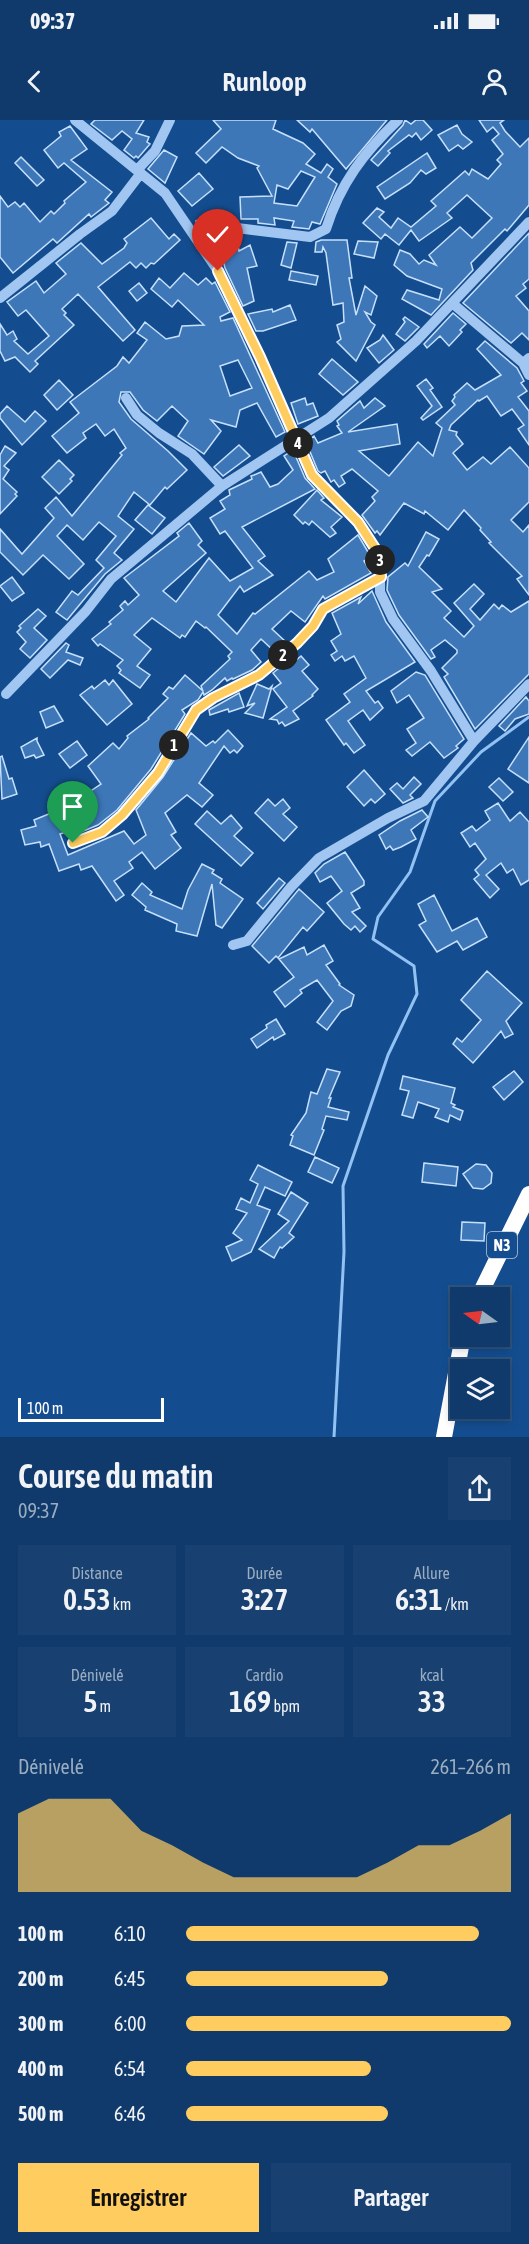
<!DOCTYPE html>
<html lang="fr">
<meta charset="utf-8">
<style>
:root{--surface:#0f3a6b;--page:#184171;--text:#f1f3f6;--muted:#9badc1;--line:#2f547e;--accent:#ffcc5f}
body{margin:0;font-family:"Asap Condensed",sans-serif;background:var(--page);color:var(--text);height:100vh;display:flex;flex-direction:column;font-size:22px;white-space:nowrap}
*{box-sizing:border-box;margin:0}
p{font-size:20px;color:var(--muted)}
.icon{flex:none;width:33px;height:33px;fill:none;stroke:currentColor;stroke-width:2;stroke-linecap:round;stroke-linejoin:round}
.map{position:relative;height:1317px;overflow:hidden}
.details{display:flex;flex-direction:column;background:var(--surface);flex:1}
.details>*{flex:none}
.needle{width:39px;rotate:284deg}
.fabs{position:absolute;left:450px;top:1167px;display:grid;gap:12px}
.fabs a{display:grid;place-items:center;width:60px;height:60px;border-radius:0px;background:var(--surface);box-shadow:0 3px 9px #0003,0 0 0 2px var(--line);font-size:30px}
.scale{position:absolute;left:18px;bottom:15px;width:146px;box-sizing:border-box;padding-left:6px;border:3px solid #fff;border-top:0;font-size:16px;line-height:21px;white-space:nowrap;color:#fff;-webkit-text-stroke:4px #144d8f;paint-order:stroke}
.pin{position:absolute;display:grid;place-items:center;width:51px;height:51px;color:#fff;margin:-62px -26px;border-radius:50% 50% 50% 0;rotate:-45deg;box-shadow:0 0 6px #0007}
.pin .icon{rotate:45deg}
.km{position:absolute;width:30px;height:30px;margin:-15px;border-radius:50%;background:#222;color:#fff;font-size:16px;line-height:30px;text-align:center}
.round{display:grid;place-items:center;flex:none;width:63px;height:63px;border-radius:0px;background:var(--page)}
.overview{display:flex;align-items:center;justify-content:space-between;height:102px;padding:0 18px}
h1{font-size:33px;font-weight:600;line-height:45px}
.figures{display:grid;grid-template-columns:repeat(3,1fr);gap:9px;height:102px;padding:6px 18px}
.figures div{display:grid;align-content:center;border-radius:0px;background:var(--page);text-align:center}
.figures b{font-size:30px;font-weight:600}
.figures small{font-size:16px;font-weight:400}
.figures p{font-size:16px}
.chart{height:168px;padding:12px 18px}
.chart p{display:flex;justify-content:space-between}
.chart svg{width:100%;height:108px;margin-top:6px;fill:var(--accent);opacity:.7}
.primary-button{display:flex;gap:12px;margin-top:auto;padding:12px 18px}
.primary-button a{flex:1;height:69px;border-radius:0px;background:var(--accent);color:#111;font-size:24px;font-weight:600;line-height:69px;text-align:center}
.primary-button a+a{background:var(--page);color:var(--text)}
ul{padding:0 18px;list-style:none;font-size:20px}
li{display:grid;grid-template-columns:96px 72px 1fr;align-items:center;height:45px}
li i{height:15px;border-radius:8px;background:var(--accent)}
.status{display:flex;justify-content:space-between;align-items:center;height:42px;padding:0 30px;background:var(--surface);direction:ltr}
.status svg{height:16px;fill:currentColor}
header{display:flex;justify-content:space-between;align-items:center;height:78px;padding:0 18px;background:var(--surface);font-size:27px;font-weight:600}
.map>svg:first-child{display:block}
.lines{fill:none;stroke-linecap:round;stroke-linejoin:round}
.stream{stroke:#92c2f4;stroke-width:3}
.building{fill:#3d77b8;stroke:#c6e0fc;stroke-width:1.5;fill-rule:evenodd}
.minor{stroke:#a0c6f1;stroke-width:10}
.highway{stroke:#fff;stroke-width:16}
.route-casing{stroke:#fff;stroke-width:12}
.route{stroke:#ffcc5f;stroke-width:8}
.labels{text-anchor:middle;stroke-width:4.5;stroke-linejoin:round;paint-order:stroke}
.shield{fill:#144d8f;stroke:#b8cadd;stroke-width:1.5}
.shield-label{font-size:16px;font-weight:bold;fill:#fff}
</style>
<div class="status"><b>09:37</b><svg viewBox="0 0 49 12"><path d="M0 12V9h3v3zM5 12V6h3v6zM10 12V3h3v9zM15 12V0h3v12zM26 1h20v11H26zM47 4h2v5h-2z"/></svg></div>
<header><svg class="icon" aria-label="back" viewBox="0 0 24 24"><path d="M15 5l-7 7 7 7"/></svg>Runloop<svg class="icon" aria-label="person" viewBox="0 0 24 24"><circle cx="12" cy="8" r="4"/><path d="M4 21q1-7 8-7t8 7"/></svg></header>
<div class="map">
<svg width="529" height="1317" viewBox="0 0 529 1317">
<rect width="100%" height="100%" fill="#144d8f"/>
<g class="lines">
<path class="stream" d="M334,1317L344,1132L343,1066L388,935L417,874L414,846L373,819L378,797L410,752L435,681L481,632L529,597"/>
</g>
<path class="building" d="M95,0H144L136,13L149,17L147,22L150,24L138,38L136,36L134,38L124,30L132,19L122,11L112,20L91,4Z
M213,0H276L273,9L303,23L315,34L306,44L321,53L327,44L333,49L328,57L337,64L320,104L312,102L309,109L292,107L294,101L274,98L275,105L258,103V99H241L240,77L272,76L257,48L259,46L238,38L222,27L206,43L196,33L221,9ZM301,51L315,57L297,86L274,83L277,65L288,69Z
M297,0H387L346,49L312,9L310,12Z
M405,0L411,4L416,0H423L432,10L421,20L416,13L412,17L409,15L388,31L390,33L378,46L371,40L403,5Z
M479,0H504L500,3L505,11L520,27L529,18V85L507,111L505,109L471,143L473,150L431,195L402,179L407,170L439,180L442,169L407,156L394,145L400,130L410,134L419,144L424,140L436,145L429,135L460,107L472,118L492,98L467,75L447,93L452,98L419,121L411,110L399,125L385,114L381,119L363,103L377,88L384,92L379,97L391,108L398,98L411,107L436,86L431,81L465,51L469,55L472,49L488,59L501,44L497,40L503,34L492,20L499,14L493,7L487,12Z
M457,5L462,14L472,22L463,29L458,25L449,31L438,15Z
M70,6L87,29L71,40L112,72L105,80L109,83L91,97L89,94L57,123L53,119L13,153L0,137V76L8,87L15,82L20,87L24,83L40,102L51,91L54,94L65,83L64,81L86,62L64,43L58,48L44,30L61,16L59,12Z
M164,30L177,37L165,63L148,49Z
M427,33L436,48L426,54L421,50L410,63L385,79L377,67Z
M21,37L44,60L37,66L15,43Z
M199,53L213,69L192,86L178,71Z
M219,91L223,99L199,109L196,101Z
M151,98L169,119L174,114L180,120L154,144L151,143L146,148L141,143L136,148L130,142L98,167L135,210L123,221L78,174L62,189L66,193L64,195L74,205L35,241L38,244L30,252L15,237L5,241L0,231V204L7,215L13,211L17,219L14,221L28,234L49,216L26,190L18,196L7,182L36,161L44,173L66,154L56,143L81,123L102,144L124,128L127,123L124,119Z
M529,113V159L523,164L526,168L516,176L529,191V220L522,213L511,223L463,183Z
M232,117L233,122L237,121L239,131L250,125L257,146L247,148L254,181L243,186L225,148L223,140L220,141L215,120Z
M321,120H347L352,158H349L356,195L365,166L377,176L371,195L365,192L371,202L375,205L356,241L337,222L341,219L337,205L344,202L343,183L333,185L326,133L323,127L322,132H315L316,122Z
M358,121L378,122L374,138L354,134Z
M287,122L297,123L291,148L281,145Z
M291,151L318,156L316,165L289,160Z
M184,153L198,165L206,158L212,164L215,162L230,192L220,197L221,201L233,198L285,312L276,317L257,283L240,290L236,307L211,300L221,311L204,334L178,316L188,301L172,286L157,301L143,290L130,272H121L119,282L131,299L168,331L187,350L167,369L165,367L150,385L134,372L118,396L134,409L114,433L122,440L105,454L67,500L56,492L72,471L78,475L104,448L96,440L116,416L99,402L83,420L67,405L57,416L84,444L69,459L43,435L23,455L0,432V409L22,434L54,398L45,388L56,377L72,396L122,335L120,333L126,328L114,309L105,316L96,304L83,313L86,318L67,333L52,316L79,293L70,282L117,246L123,237L129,243L147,220L137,213L145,202L166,219L179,216L182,206L204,205L178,180L172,187L151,169L159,158L170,168ZM238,240L252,268L230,276L220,246Z
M139,163L147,173L137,181L129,171Z
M290,185L296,200L263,211H256L248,194L272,189L273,192Z
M453,193L466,204L460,210L462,212L449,226L440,216L427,228L424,224Z
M405,197L419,207L405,221L396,214L405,202L403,199Z
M383,215L394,230L379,243L367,228L380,220Z
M485,221L517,248L524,261L521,263L527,271L518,277L529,291V325L518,309L524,305L512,289L501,296L487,276L479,281L478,280L451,305L449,310L457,312L456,315L463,324L453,333L467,350L483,337L491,344L510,327L529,348V382L511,400L523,412L529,405V475L517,459L522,456L489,423L491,422L480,410L481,408L464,390L448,410L425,391L424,394L404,383L380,415L377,411L375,413L362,395L375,381L372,377L378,371L352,349L341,356L345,363L339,367L334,360L331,362L325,351L321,353L318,351L306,322L314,316L318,323L342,313L337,306L339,305L337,301L360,281L364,288L375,278L385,286L348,312L397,304L400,324L359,331L389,356L418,322L433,336L442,308L436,303L455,285L452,281L455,277L454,275L467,263L475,270L501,255L477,229Z
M332,239L358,262L343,275L319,254Z
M426,259L433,268L430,270L442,287L423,300L421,298L432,286L417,266Z
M59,260L73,275L57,290L44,275Z
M305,278L307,285L313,283L318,296L298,304L291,283Z
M7,286L25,302L35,291L46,301L22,325L0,298V294Z
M239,325L250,336L223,356L214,347Z
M5,326L16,333L4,346L9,350L3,359L17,372L15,374L17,376L0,394V335Z
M293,330L305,358L315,369L242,407L265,436L258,441L273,455L244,472L240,466L218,495L237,514L253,493L255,494L309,451L317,460L334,452L328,439L358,415L371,437L364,441L371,453L325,479L323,476L305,502L291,491L272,509L286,522L275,532L261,519L251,530L261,542L252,550L233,559L232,558L227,561L225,558L212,570L204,575L203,572L198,580L182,590L185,594L151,649L117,690L98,705L76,714L75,709L60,714L68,735L124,711L134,724L146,715L136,690L163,657L191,613L206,626L213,621L215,623L228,610L243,626L237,633L234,630L230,633L224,626L199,663L213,675L202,687L187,675L165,693L176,712L171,715L181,728L155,749L142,732L129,742L133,748L114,761L124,775L116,781L92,746L81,750L79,744L59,751L49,724L41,727L40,722L25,725L21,710L36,706L34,700L56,691L58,696L72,692L64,673L77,665L83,676L101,664L88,646L113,623L119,629L128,618L127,616L149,599L148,598L168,578L163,574L169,567L173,569L185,555L203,571L201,566L230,539L228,536L232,532L206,507L205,508L196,501L185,517L182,515L180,518L152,498L134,515L151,529L137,546L150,555L140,568L119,553L121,550L117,546L123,540L100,524L98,526L92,519L111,504L109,502L123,490L120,486L125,481L128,485L139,475L124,458L179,416L177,413L189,403L202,421L198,425L206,433L163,471L176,482L209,438L230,461L253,448L225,411L220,414L210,398L225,389L220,381L230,375L229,370L252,359L251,356L254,355L261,352L270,367L278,364L293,350L284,336Z
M59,340L74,355L70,359L72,361L59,374L42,357Z
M317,370L324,378L321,380L342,397L331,407L336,413L330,417L312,401L309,405L305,402L303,404L294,395Z
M148,385L165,398L152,414L135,400Z
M426,412L439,419L429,436L427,435L419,447L442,469L432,472L451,491L444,498L464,517L474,506L454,483L474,464L484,474L470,489L480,500L494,484L499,489L502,485L511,492L529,481V554L475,609L444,557L448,554L442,548L457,533V530L445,520L431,530L435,537L431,539L399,495L387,470L388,457L405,443L408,446Z
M12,457L24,473L12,481L0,466Z
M372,471L386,502L415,542L366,571L375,583L378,581L383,588L370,600L363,590L348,601L365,625L354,633L346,623L344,625L326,600L350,582L344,574L366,558L354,536L345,541L342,536L335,541L331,535L337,531L331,521L341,514L332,493L361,477L358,484Z
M38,489L46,496L34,508L47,520L30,538L20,529L26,522L17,512L21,508L19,506Z
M66,523L69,525L66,532L83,538L80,545L68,540L50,558L41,549Z
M301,536L309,545L302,551L318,569L312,575L313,576L293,591L299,599L285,606L282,602L279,604L277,600L270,599L287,587L273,569L281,563L273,553L291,538L294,542Z
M416,552L425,555L464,619L456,626L458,628L444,638L430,622L412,636L406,630L416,623L407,609L424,598L409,575L397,583L391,571Z
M105,560L109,565L113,560L132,584L107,605L80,575L92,566L94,569Z
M257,564L269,569L272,566L263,598L245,593L255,583L247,586Z
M239,573L244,587L229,592L228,589L210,595L209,590Z
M526,577L529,581V594L515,599L505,611L499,606Z
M54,586L63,601L46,608L40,592Z
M529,617V663L508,649Z
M37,618V621L44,635L36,638L34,635L25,638L21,627Z
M77,621L87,635L70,648L59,634Z
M2,636L9,659L12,658L17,674L2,679L0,637Z
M364,650L385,674L375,683L371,679L364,686L347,667Z
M414,657L421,664L410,675L413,678L403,683L390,669L397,663L403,669Z
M499,658L513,672L503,681L489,667Z
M268,679L275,686L283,679L290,688L283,694L297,707L284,721L255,693Z
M498,683L510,701L520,692L529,702V760L521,765L513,749L507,753L501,743L486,755L499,769L490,778L474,759L479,755L475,750L486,739L475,723L470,727L461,713L472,706L476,711L490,700L485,691Z
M422,690L428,697L411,710L416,719L401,727L393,730L390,726L386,729L379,715L400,701Z
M207,691L221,704L231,695L242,708L234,716L253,733L241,746L195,704Z
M345,732L364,761V765L351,773L360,788L352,792L366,806L360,812L355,806L351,810L344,804L327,783L342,771L331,756L320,762L315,753L324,744Z
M202,744L214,750L212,753L222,759L220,763L243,779L222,808L216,805L212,764L197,816L176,811L177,804L145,790L146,787L132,775L142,763L152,772L150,775L182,789L188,770Z
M279,758L285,763L263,789L257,783Z
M299,769L324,792L307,811L303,807L278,838L276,836L269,843L252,826Z
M434,775L452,811L477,798L487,817L463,830L457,821L437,832L419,805L426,801L418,784Z
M324,825L333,841L326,845L340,864L339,865L354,875L351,886L341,891L327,910L317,902L333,881L317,860L300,870L302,873L285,887L274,872L294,857L279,839L304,827L307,835Z
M487,851L522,883L506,901L513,914L505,918L501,911L473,943L453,924L457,918L462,922L481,900L461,880Z
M276,899L285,914L274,920L273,917L257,928L251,919L267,908L266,905Z
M327,949L340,952L329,978H331L328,987L349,992L347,1000L326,996L322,1009L324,1010L314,1035L290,1025L293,1016L291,1015L306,993L311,972L317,974Z
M514,951L523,962L504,980L493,967Z
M403,956L455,968L451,983L455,985L453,987L463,991L460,1000L450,995L448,1002L435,997L439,989L418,982L413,998L402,995L409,971L400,969Z
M315,1037L339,1048L332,1063L308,1052Z
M424,1043L458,1047L456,1066L422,1062Z
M476,1044L486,1045L492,1053L491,1063L483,1069L473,1068L463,1054Z
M258,1045L292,1062L285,1076L265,1067L257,1085L270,1090L251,1132L232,1141L226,1127L242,1120L233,1113L247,1093L236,1089L241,1078L250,1083L258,1064L250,1060Z
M291,1072L308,1083L289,1113L294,1117L282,1128L280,1127L274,1138L259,1129L289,1101L278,1094Z
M462,1102L485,1103L484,1121L461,1120Z"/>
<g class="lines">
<path class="minor" d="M75,0L165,73L218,151L260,237L312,355L358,402L380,436V472L393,499L431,551L474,621
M137,50L155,31L170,0
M196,117L237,108L310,117L326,109C340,64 364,32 398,0
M0,178L80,114L112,91L141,53
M452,183L523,243
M529,238L523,243L529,255
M126,278L137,295L159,313L192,334L222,366
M6,574L86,491L111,459L222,366L329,298L416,221L529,102
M73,723L102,712L122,695L157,653L196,590L213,578L259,555L297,523L313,506L323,489L381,457
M233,825L247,821L291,767L319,738L388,698L424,681L474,621L529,564"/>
<path class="highway" d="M478,1178L529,1074
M444,1317L463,1216"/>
</g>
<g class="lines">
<defs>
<path id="route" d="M73,723L102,712L122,695L158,653L196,590L213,578L259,555L297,523L313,506L323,489L381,457L380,436L358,402L312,355L260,237L218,151"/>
</defs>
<use href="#route" class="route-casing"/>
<use href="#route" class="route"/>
</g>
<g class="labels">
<rect class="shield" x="487" y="1112" width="30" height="26" rx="4.5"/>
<g class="shield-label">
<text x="502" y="1131">N3</text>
</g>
</g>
</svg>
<div class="fabs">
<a><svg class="needle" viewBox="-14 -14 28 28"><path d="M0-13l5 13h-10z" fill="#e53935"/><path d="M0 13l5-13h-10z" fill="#9badc1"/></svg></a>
<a><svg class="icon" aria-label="layers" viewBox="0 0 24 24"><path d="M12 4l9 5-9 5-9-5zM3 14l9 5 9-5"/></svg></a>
</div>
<div class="scale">100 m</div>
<div class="pin" style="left:73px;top:723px;background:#1e9e55"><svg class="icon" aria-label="arrive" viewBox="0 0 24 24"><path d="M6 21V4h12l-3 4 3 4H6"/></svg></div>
<div class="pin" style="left:218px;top:151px;background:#d93025"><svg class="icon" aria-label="check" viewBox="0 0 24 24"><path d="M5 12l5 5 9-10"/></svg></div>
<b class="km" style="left:174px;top:625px">1</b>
<b class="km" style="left:283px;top:535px">2</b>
<b class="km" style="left:380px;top:440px">3</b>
<b class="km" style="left:298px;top:323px">4</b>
</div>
<section class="details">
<div class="overview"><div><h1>Course du matin</h1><p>09:37</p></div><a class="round"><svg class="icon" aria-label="share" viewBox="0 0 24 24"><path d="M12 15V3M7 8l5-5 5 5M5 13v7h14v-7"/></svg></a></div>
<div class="figures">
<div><p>Distance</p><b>0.53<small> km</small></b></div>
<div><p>Durée</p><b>3:27</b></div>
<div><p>Allure</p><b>6:31<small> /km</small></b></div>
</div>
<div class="figures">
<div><p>Dénivelé</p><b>5<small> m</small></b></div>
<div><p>Cardio</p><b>169<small> bpm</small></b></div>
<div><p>kcal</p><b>33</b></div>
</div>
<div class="chart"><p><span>Dénivelé</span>261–266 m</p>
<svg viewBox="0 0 160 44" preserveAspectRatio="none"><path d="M0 44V12L10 6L20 6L30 6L40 19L50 25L60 32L70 38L80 38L90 38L100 38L110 38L120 32L130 25L140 25L150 19L160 12V44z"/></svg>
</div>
<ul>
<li><b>100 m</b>6:10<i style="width:90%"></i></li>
<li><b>200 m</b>6:45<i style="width:62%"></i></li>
<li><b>300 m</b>6:00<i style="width:100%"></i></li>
<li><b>400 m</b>6:54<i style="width:57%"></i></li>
<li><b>500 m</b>6:46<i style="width:62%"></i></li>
</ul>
<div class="primary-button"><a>Enregistrer</a><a>Partager</a></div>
</section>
